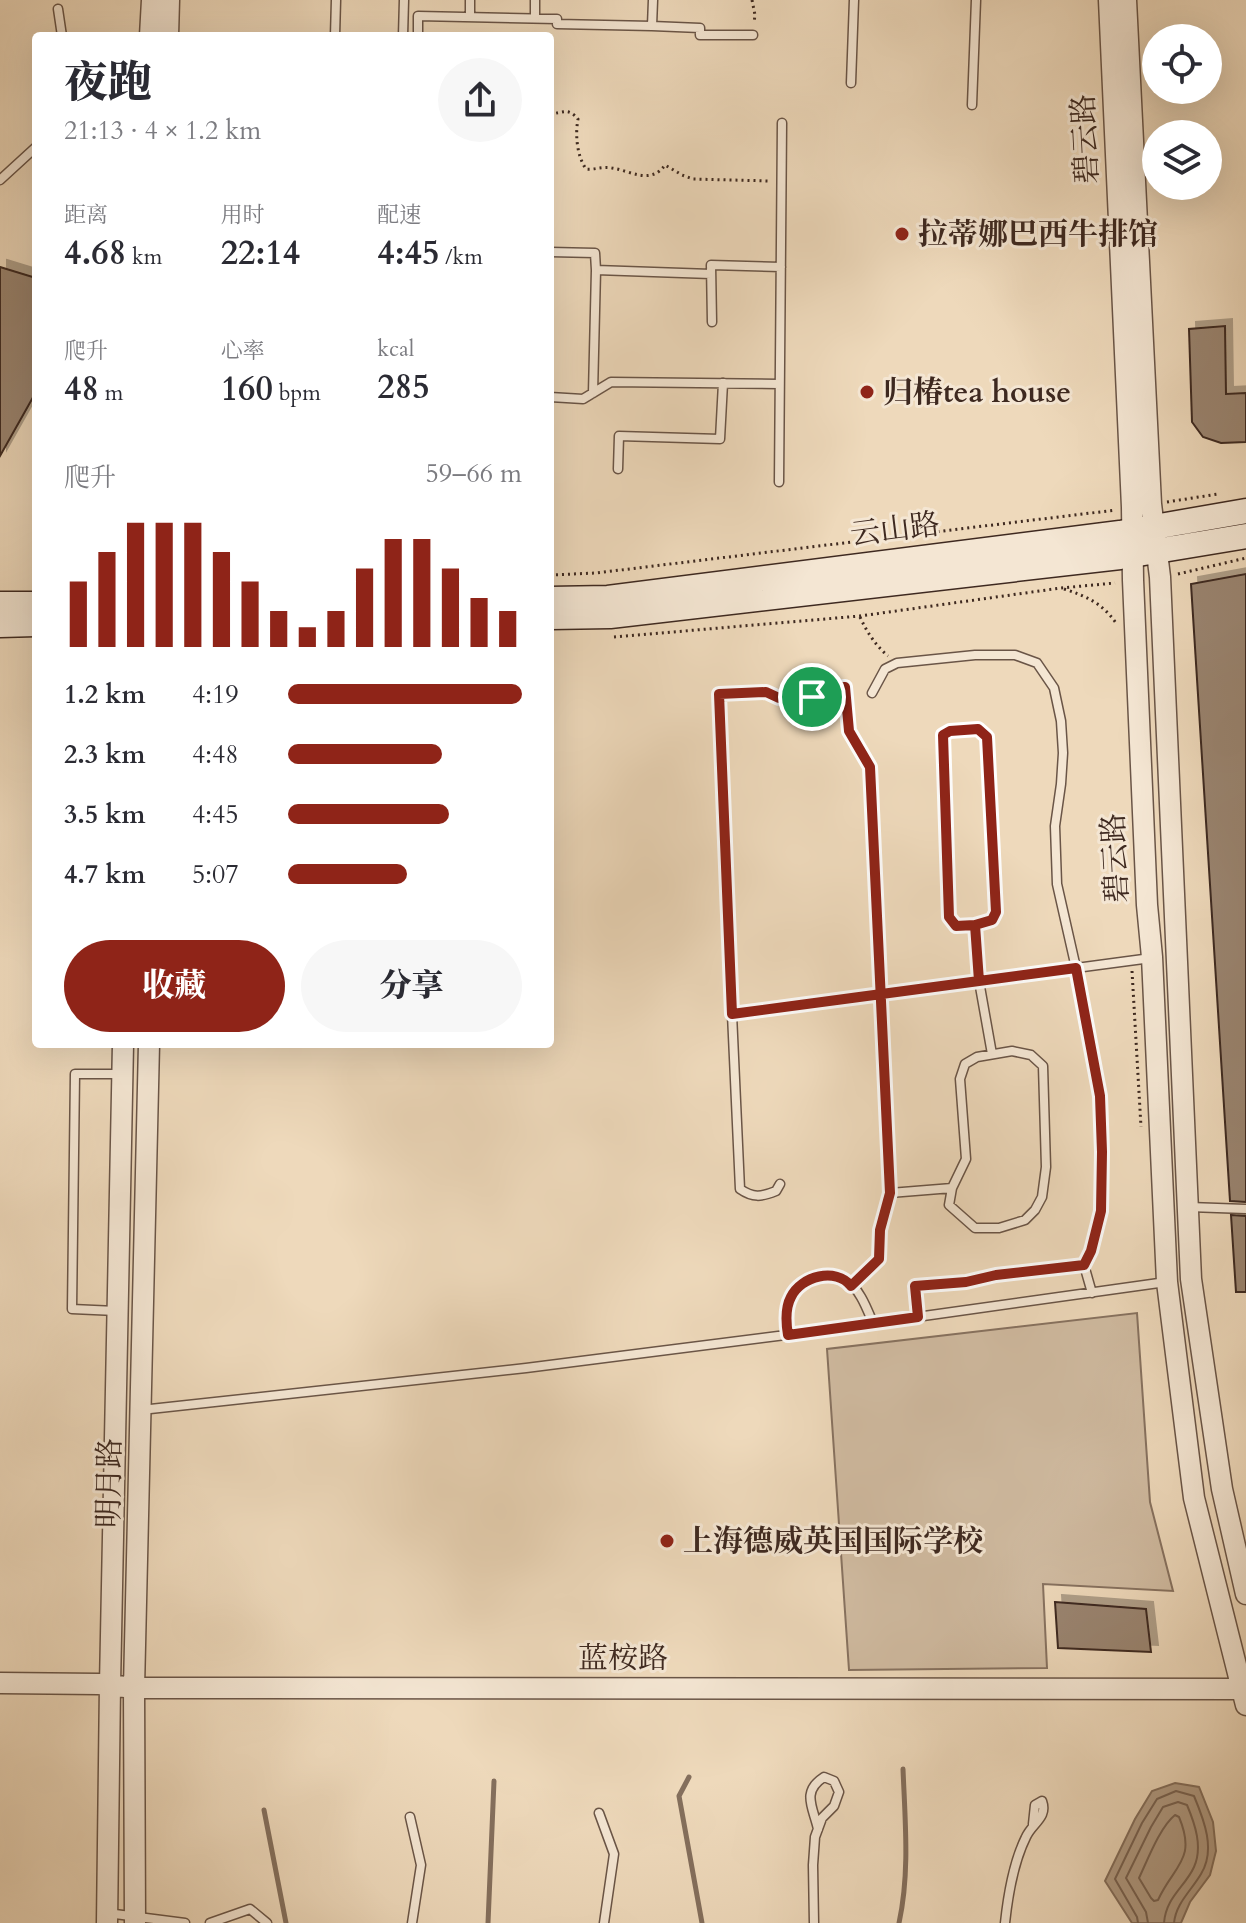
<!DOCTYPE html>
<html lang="zh">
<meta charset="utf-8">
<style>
:root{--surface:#fff;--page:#f7f7f7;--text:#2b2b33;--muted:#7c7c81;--accent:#8f2418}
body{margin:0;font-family:Cardo,"Noto Serif SC",serif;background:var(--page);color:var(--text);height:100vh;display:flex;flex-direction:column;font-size:30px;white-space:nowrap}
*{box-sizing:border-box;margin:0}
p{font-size:26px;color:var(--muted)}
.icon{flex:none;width:44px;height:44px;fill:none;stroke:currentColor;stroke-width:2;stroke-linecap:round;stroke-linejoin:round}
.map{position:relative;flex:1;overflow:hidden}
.drawer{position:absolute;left:32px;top:32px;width:522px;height:1016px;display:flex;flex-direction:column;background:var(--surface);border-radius:8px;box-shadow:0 8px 32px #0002}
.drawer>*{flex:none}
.buttons{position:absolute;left:1142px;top:24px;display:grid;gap:16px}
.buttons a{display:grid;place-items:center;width:80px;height:80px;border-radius:50%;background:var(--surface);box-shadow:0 8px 32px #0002;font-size:40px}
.pin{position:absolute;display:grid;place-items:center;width:68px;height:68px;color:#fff;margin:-34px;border:4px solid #fff;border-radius:50%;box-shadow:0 2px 8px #0007}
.round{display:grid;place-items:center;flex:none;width:84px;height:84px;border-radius:42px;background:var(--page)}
.head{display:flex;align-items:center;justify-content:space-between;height:136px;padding:0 32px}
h1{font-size:44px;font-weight:800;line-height:60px}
.metrics{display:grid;grid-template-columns:repeat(3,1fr);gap:12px;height:136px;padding:8px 32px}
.metrics div{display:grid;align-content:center}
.metrics b{font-size:34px;font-weight:800}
.metrics small{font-size:22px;font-weight:400}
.metrics p{font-size:22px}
.chart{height:224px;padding:16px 32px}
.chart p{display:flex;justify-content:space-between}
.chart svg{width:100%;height:144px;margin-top:8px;stroke:var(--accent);stroke-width:6}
.primary-button{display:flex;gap:16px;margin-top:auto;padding:16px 32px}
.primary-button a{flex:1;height:92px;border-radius:48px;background:var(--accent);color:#fff;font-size:32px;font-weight:800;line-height:92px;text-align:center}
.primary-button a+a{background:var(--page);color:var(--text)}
ul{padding:0 32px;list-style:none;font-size:26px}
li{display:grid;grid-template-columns:128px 96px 1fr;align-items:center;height:60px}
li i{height:20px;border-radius:10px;background:var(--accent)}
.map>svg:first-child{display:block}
.green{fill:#d0bba1;stroke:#877260;stroke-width:2}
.water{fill:#b29d86;stroke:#846f5d;stroke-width:2}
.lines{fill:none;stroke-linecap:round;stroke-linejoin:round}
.shore{stroke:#786353;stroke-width:2}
.stream{stroke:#846f5d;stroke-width:5}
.building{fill:#9a8571;stroke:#3e2920;stroke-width:2;filter:url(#shadow)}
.service-casing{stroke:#6a5547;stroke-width:11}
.tertiary-casing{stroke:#6a5547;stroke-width:23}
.secondary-casing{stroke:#3e2920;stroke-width:27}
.path{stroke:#3e2920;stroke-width:3;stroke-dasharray:2 4;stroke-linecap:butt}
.service{stroke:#f4e6d3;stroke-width:8}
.tertiary{stroke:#f4e6d3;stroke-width:20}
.secondary{stroke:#f4e6d3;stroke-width:24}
.route-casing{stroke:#fff;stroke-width:16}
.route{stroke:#8f2418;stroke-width:10}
.poi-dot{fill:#8f2418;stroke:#f4e6d3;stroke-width:3}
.labels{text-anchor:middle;stroke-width:6;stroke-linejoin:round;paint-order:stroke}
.street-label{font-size:30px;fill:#3e2920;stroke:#f4e6d3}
.poi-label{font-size:30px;font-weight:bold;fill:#3e2920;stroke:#f4e6d3;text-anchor:start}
</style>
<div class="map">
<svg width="1246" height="1923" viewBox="0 0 1246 1923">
<defs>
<filter id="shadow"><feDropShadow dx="7" dy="-7" stdDeviation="0" flood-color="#0004"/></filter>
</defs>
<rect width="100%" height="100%" fill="#eed9bb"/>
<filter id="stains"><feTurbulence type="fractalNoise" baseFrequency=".0025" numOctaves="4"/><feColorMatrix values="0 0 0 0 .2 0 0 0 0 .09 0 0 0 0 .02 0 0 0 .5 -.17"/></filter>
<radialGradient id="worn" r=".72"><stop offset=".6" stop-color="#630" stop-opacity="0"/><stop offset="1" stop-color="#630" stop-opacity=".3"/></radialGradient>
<path class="green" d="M1137,1313L1150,1502L1173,1591L1043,1584L1047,1668L849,1670L827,1349Z"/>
<path class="water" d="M1175,1783L1199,1787L1213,1822L1216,1851L1210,1875L1190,1902L1181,1923H1132L1105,1881L1135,1819L1152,1791Z"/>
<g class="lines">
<path class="shore" d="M1175,1815L1179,1817C1197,1860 1174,1865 1158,1900L1154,1901L1151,1898L1139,1878C1148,1859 1160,1827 1175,1815Z
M1138,1923L1137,1917L1115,1879L1142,1823L1157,1799L1176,1791L1194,1796C1204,1820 1216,1850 1201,1874C1191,1891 1176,1903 1174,1923
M1148,1923L1146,1912L1126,1878L1151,1827L1163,1807L1178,1802L1187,1805C1195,1824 1203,1847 1194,1867C1185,1887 1166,1897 1164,1923"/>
<path class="stream" d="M689,1777L679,1796L702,1923
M264,1810L286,1923
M488,1923L494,1781
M899,1923C910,1873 905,1820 903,1769"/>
</g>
<path class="building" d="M0,267L36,278V392L0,456Z
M1225,326L1226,394L1246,393V442L1221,443L1203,437L1192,422L1189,329Z
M1246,574V1202L1230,1201L1191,584Z
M1231,1215L1246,1216V1292H1236Z
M1055,1602L1146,1609L1151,1652L1058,1648Z"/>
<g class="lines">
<defs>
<path id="service" d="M653,0L652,26L700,28V35H753
M58,9L62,36
M470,16V0
M535,18V0
M335,36L336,0
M403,36L404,0
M418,36V16L557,19V24L652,26
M851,83L854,0
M972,105L976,0
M0,180L36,147
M550,252L595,253L596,270
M712,322L711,265L781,267
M593,393L596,270L711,274
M550,397L583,399L611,382L779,384
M618,469L619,436L720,439L723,383
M779,482L782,123
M872,693L885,669L897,663L975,655H1015L1037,663L1054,688L1061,721L1063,753L1061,784L1055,826L1057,884L1076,968L1100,1096L1102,1152L1101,1211L1091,1251L1084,1265L996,1275L966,1282L915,1286L918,1317
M975,925L992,920L996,912L987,737L978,729L950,731L943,735L949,917L956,926L975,925L979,981L992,1054
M732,1014L719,694L766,692L779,698L812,697L824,690L845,687L849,731L870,767L890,1193L880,1230L879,1259L851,1286
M780,1184L776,1191C761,1197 753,1198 740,1189L732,1014L1151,958
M890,1193L952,1188L966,1159L960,1079L965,1064L977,1057L1012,1051L1031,1055L1043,1066L1046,1167L1042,1197L1035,1210L1025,1220L999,1228H975L949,1205L952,1188
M1189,1207L1246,1209
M1084,1265L1092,1293
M116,1311L72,1309L75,1074H122
M788,1335C784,1309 791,1280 821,1276C829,1276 840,1275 846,1280C860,1289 867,1309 873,1323
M141,1410L526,1368L817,1331L1166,1282
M599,1813L614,1854L604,1923
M410,1817L421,1865L412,1923
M107,1913L185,1923
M210,1923L250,1909L267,1923
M814,1923L813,1865L815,1837L822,1818L834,1806L839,1792L834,1781L824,1777C801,1792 813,1807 818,1829
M1005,1923C1008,1895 1013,1863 1026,1837C1032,1823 1048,1818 1042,1801L1035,1805L1033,1824"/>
<path id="tertiary" d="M1109,0L1132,507L1133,580L1147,905L1152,957L1167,1282L1194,1498L1246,1705
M1126,0L1151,504L1160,577L1191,1279L1222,1489L1246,1594
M150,36L152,0
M168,36L169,0
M0,1683L99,1684L134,1688L1246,1689
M107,1923L110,1685L123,1044
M135,1923L134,1688L149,1044"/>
<path id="secondary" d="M550,599L608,598L1120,533L1246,511
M0,604H36
M550,617L610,616L1120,557L1246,536
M0,625L36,624"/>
</defs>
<use href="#service" class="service-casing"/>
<use href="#tertiary" class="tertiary-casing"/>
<use href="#secondary" class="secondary-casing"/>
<path class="path" d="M752,0L755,15L754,23
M550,114C563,113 568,107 578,119C575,135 577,156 586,169C595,170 603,166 612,168C631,171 651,185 665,165L682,175L693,179L770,181
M1167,502L1218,494
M1178,574L1246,558
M550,575L596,573L1116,510
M1064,589C1086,596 1102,603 1116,623
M860,617C867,632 875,645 888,656
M614,637L860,616L1061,588L1115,583
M1132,971L1141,1127"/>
<use href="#service" class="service"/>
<use href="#tertiary" class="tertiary"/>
<use href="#secondary" class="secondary"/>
</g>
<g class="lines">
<defs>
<path id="route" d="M812,697L824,690L845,687L849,731L870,767L890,1193L880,1230L879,1259L851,1286C836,1267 801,1276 791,1297C785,1308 786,1323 788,1335L918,1317L915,1286L966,1282L996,1275L1084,1265L1091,1251L1101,1211L1102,1152L1100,1096L1076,968L979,981L975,925L956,926L949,917L943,735L950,731L978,729L987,737L996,912L992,920L975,925L979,981C897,992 814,1003 732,1014L719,694L766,692L779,698L812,697"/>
</defs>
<use href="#route" class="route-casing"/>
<use href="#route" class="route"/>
</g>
<g class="poi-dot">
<circle cx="902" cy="234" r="8"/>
<circle cx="867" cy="392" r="8"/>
<circle cx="667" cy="1541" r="8"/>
</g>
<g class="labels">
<g class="street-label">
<text transform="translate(1085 139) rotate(-93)" y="10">碧云路</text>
<text transform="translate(895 529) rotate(-7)" y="10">云山路</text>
<text transform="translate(1115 858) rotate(-93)" y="10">碧云路</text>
<text transform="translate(109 1483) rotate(-89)" y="10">明月路</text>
<text x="623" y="1668">蓝桉路</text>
</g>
<g class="poi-label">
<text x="918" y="244">拉蒂娜巴西牛排馆</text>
<text x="883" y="402">归椿tea house</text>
<text x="683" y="1551">上海德威英国国际学校</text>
</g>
</g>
<rect width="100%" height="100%" filter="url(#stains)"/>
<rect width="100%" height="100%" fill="url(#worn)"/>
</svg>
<div class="buttons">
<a><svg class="icon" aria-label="locate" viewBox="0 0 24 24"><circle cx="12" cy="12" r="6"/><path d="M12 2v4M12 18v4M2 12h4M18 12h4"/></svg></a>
<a><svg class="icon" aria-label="layers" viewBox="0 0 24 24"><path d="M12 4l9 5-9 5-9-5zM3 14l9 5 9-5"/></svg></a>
</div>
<div class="pin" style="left:812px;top:697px;background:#1e9e55"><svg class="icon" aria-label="arrive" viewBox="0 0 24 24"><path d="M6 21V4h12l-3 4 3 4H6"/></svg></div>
<section class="drawer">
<div class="head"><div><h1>夜跑</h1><p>21:13 · 4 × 1.2 km</p></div><a class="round"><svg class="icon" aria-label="share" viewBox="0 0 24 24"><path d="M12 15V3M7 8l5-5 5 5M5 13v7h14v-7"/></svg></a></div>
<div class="metrics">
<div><p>距离</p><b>4.68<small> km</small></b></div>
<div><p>用时</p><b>22:14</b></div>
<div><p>配速</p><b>4:45<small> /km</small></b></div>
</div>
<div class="metrics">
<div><p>爬升</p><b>48<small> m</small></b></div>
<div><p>心率</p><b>160<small> bpm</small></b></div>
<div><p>kcal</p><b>285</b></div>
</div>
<div class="chart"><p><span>爬升</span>59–66 m</p>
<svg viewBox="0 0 160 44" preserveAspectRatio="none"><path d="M5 44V24M15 44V15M25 44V6M35 44V6M45 44V6M55 44V15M65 44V24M75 44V33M85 44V38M95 44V33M105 44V20M115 44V11M125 44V11M135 44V20M145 44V29M155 44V33"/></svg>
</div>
<ul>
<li><b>1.2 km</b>4:19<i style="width:100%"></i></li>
<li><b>2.3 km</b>4:48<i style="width:66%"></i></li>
<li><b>3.5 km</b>4:45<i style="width:69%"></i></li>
<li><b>4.7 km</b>5:07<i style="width:51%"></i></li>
</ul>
<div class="primary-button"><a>收藏</a><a>分享</a></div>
</section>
</div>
